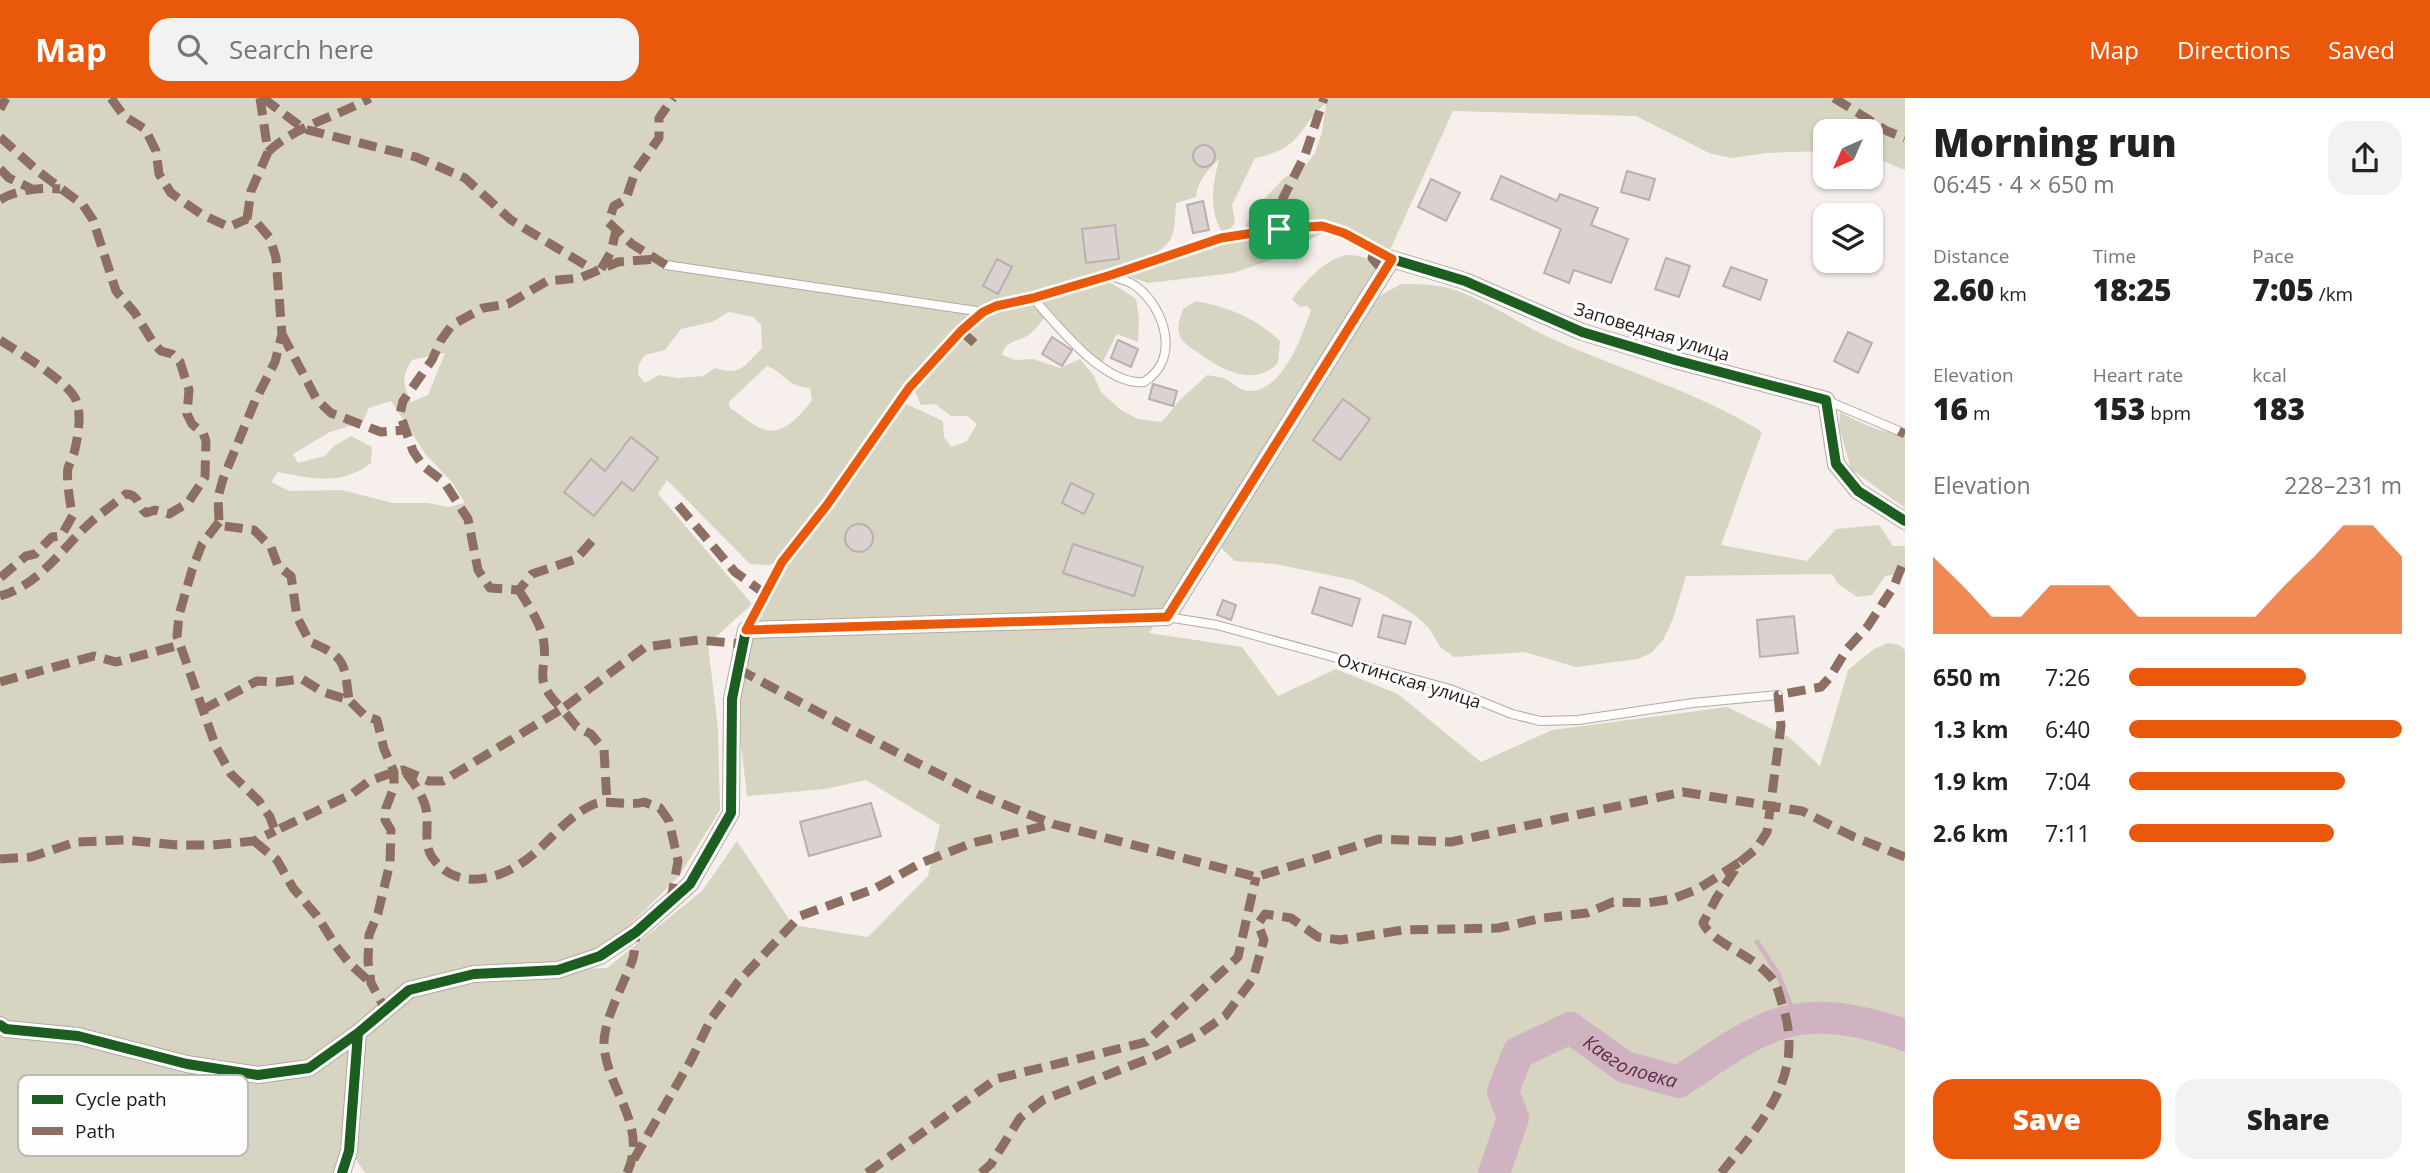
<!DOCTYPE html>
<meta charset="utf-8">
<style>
:root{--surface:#fff;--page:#f2f2f2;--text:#222;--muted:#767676;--accent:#ea580c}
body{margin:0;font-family:"Open Sans",sans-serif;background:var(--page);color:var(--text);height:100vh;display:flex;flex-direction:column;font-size:26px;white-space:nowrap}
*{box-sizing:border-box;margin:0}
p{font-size:23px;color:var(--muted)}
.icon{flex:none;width:38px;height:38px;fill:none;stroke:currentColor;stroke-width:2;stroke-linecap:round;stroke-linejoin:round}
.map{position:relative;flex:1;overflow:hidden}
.panel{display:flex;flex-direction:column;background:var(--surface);width:525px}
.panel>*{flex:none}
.needle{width:46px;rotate:225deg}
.fabs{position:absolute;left:1813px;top:21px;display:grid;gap:14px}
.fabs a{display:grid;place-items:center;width:70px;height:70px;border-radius:14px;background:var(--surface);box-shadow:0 2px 5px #0004;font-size:35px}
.pin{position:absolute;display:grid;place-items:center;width:60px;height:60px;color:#fff;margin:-30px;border-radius:14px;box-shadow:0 4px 10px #0006}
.round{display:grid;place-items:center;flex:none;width:74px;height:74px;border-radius:21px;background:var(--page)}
.overview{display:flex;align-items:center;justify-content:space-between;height:119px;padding:0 28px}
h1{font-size:38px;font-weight:800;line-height:52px}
.stats{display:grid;grid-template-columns:repeat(3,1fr);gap:10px;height:119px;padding:7px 28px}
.stats div{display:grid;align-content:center}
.stats b{font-size:30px;font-weight:800}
.stats small{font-size:19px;font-weight:400}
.stats p{font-size:19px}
.chart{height:196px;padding:14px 28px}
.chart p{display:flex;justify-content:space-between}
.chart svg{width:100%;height:126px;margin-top:7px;fill:var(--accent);opacity:.7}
.primary-button{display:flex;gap:14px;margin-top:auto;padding:14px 28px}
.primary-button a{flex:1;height:80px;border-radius:21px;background:var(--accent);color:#fff;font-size:28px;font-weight:800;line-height:80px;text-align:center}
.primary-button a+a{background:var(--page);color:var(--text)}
ul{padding:0 28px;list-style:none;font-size:23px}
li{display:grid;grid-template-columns:112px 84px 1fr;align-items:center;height:52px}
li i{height:18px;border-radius:9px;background:var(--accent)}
header{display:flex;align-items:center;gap:42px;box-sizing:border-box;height:98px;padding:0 35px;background:var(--accent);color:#fff}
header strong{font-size:33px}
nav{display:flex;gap:38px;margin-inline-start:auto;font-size:24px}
.search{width:490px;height:63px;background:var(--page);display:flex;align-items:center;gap:18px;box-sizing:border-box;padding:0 24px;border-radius:21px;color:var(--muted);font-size:26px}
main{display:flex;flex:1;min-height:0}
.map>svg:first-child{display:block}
.green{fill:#d7d5c2;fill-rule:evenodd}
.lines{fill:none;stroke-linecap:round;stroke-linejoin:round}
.stream{stroke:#d0b3c0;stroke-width:5}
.river{stroke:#d0b3c0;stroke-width:32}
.building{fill:#dad1d0;stroke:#b8b0ae;stroke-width:2}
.lane-casing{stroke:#b0a9a5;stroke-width:10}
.street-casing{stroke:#b0a9a5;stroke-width:18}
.lane{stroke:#fefdfc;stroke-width:8}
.street{stroke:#fefdfc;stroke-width:16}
.quiet{stroke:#8d6e63;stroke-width:9;stroke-dasharray:18 9;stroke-linecap:butt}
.cycleway-casing{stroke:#fefefe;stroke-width:15}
.cycleway{stroke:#1b5e20;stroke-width:10}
.route-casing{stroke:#fff;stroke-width:14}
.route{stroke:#ea580c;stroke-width:9}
.labels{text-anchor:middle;stroke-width:6;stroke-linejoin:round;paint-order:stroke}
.street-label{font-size:18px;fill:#211814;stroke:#fefefe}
.water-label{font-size:19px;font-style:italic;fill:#5f2d4b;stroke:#fefefe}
.key{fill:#fefefe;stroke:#bcb9b8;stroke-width:2}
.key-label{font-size:19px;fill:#211814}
</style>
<header>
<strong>Map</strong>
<div class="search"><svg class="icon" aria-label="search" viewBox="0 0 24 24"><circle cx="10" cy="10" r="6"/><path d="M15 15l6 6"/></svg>Search here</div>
<nav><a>Map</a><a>Directions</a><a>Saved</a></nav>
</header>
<main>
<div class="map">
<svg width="1905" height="1075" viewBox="0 0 1905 1075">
<rect width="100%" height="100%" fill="#f7efeb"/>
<path class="green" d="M0,0H1905V72L1871,58V33H1825V53L1767,55L1730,60L1709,55L1636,18L1453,13L1390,152L1384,154L1344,138L1323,135L1271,162L1233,175L1148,185L1125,177L1207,150L1247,142L1246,127L1253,113L1284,80L1304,69L1315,55L1322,35L1326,5C1295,33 1303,50 1255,60L1232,107L1235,124L1231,130L1222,134C1208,110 1213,87 1219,61C1207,73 1198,82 1196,99L1176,105C1175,116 1176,132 1170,142C1157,162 1114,173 1092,181L1113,186L1136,201L1139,221L1138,244L1117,236L1102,265L1078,245L1041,204V197L984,211L965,222L911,280L810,426L779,463L769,467L750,466L667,382L658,396L752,506L708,546L718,631L720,712L679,778L625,832L560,872L607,870L702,793L737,743L793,827L868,839L928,778L940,727L866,682L825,691L747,698L738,622L748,534L759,522L767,497L783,465L814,429L904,305L943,323L944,339L951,349L967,343L977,326L967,318H951L935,306L921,307L914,291L985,216L996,209L1033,201L1046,217C1041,224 1035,233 1027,238C1015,245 1006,242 1002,257L1016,262L1033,261L1060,270L1080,261L1094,278L1101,294L1121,312L1138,321L1162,324L1178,304L1207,277C1212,278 1218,279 1223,280C1232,283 1239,292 1247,293C1282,296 1302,238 1311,212L1307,208L1300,209L1292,201C1304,185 1328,157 1350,157C1361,157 1372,163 1382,167L1149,535L1242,549L1278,598L1336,571L1398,596L1481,664L1552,632L1727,609L1789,639L1820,668L1848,572L1874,551L1888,545L1899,547L1905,552V1075H365L351,1054L357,935L348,1053L335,1075H0ZM729,214L753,219L761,227L762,250C745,267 741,279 715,270L703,278L678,280L659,277L645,285L638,277L639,266L645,257L665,252L681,231L712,224ZM445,255L428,297L411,304C403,286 401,279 412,262ZM767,268C787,276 785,288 810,290L812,302C802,316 783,339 763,331C751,327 742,317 730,310L729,304ZM391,303L426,357L451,383L465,405L448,409L428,405H393L342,392L289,393L271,384L278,374C313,381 341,388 371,365L372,349L351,338L334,348L325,358L298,365L293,356L330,334L363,324L369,310Z
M1401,186C1415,186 1430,186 1444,189C1480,198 1513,222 1546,238C1617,271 1695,292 1762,334L1721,447L1807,463L1836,431L1879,427L1893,448H1905V475L1885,478L1872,497L1857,499L1838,486L1832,476L1686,478L1673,521L1663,542L1651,555L1638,561L1576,569L1524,554L1454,559L1440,549L1429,530L1416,518L1385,498L1353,482L1275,466L1235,463L1222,451L1221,443L1374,201Z
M1196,203C1228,209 1256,220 1280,243L1278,265C1255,289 1223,273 1200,256C1194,252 1186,247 1182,242C1175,231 1180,221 1183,211Z
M1840,314C1861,325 1881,336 1905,335V410L1851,371L1839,328Z"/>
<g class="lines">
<path class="stream" d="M1757,844L1778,876L1796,921"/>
<path class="river" id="s1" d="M1494,1075L1513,1020L1503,993L1518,955L1570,930L1625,969L1679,984C1768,923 1797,901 1905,937"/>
</g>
<path class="building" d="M1193 58a11 11 0 1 1 22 0a11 11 0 1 1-22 0Z
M1627,73L1655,81L1649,102L1621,94Z
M1501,78L1557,103L1560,96L1598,110L1591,127L1628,141L1611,185L1574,172L1569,185L1544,175L1561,131L1491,101Z
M1431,81L1460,95L1446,123L1418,109Z
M1203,103L1209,132L1193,135L1187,107Z
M1115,127L1119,161L1086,165L1082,131Z
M1666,160L1690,168L1679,199L1655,191Z
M997,161L1012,169L998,196L983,188Z
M1731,169L1767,182L1760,202L1723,188Z
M1848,234L1872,245L1858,275L1834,263Z
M1052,239L1072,252L1062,268L1042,256Z
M1118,242L1138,251L1131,269L1111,260Z
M1153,286L1177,293L1173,308L1149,301Z
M1343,301L1370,321L1340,362L1313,342Z
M631,339L658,360L633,393L622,384L594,418L564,394L591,361L605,373Z
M1071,385L1094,396L1084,416L1062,405Z
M845 440a14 14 0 1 1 28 0a14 14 0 1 1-28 0Z
M1073,446L1143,469L1134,498L1063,475Z
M1320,489L1360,501L1352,528L1312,515Z
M1223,502L1236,507L1231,522L1217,517Z
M1383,517L1411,524L1405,546L1378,539Z
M1794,518L1798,555L1760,559L1757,522Z
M871,705L881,738L809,758L800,724Z"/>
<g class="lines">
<defs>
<path id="lane" d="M666,167L983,214
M1033,200C1057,227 1104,288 1144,284C1181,261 1165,211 1137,189C1130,183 1119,181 1111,178
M1828,303L1899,333
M1167,519L1217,527L1450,591L1512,616L1540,623L1578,622L1693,605L1778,597
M746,532L782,464L812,427L909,290L961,233L983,214L996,208L1033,200L1111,178L1221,140L1250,135L1322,128L1344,135L1392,161"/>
<path id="street" d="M0,927L6,931L78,938L187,966L258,977L309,970L358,935
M342,1075L349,1053L358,935L409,892L474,876L558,872L600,858L636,834L690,786L731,715L732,601L746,532L1167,519L1392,161L1465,183L1582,234L1675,262L1826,302L1836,366L1858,393L1905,423"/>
</defs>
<use href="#lane" class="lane-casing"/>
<use href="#street" class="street-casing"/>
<use href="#lane" class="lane"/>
<use href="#street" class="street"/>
<path class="quiet" d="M111,0L124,18L145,31L156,53L159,76L171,95L201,116L229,129L247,121L257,125L270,140L276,160L282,236L275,264L255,303L223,381L218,399L219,424L224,428L254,432L271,449L278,468L291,478L297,519L310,544C346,559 344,564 349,602
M263,0L304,31L416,59L465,80L511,122L595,173
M1834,0L1887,33L1905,40
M0,11L6,0
M0,39L39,74L83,107L93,122L116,193L135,215L154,246L161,253L172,256L180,264L189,292L187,316L192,326L203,335L206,343L205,379L188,405L169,416L155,412L146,415C138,409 139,396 126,396C115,405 103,414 92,423C63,449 40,487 0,498
M268,54C296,27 337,19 370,0
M0,71L9,80L32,91
M0,102C15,92 42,89 60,91
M247,121L251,93L268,54L260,0
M1279,131L1283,100L1305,57L1324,0
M1375,153L1372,160L1378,167L1386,171
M666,167L632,146L608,124L614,108L626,101L635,74L659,40V20L673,0
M601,171L611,154L616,132
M961,233L980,250
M282,236L317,302L331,315L381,334L405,332
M0,242C18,254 68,283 76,302C82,316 78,340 74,355C72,360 70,365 68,370C66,378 70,409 73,417L61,438L52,439L35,456L26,458L0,480
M1899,333L1905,336
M678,407L735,474L764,495
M219,424L202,446L192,472L179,517L177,538L216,649L231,676L259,703L270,719L275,733L352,696L369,683L394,674L403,672L429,683H443L562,611L577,629L591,636L604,652L607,705
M592,443L576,461L532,476L519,492L490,490L478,472L468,421L444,384L423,368L413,353L400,316L403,303L432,262L441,242L452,227L483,210L508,206L547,183L580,180L618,164L656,161
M519,492C526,504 539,523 542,536C552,573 527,576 562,611L645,549L698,542L743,546
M738,571L841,626L978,696L1053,726L1256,779L1379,741L1451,744L1683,694L1802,713L1854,739L1905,759
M0,584L94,558L116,564L180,547
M202,612L257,583L277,584L302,581L323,594L349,602L365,618L377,622L384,651L394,674V689L386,710L385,722L391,732L390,765L378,815L369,837L368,863L371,885L385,911
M406,675C415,687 426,701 427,717C428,730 424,747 432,759C455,793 497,783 526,762C549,745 565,720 592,707C607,700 627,709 644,704L660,710L669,723L678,763L671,802
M254,743L277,762L293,790L317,818L336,848L350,866L371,885
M0,761L31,759L76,744L125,742L177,747H213L254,743L275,733
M634,1061L691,962L711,921L738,884L800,818L874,791L921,765L972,745L1053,726
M627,1075C649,1027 607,993 604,947C603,924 623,887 631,866C635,857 635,845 636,834
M867,1075L996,981L1146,944L1238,859L1256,779
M981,1075L991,1066L1020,1020L1043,1002L1153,959L1196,938L1225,918L1253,881L1264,842L1258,826L1265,816L1291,820L1318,839L1340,842L1403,832L1498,830L1543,820L1587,815L1613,804L1647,805L1672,801L1698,791L1740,764
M1721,1075C1761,1025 1804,980 1784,912C1776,888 1779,884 1758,867C1744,855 1709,841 1703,825L1717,799L1740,764L1756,751L1767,734L1781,628L1778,597L1821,589L1830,579L1847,551L1868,528L1894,488L1905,460"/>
<defs>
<path id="cycleway" d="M0,927L6,931L78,938L187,966L258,977L309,970L358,935
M342,1075L349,1053L358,935L409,892L474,876L558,872L600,858L636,834L690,786L731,715L732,601L746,532L1167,519L1392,161L1465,183L1582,234L1675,262L1826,302L1836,366L1858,393L1905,423"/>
</defs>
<use href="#cycleway" class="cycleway-casing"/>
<use href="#cycleway" class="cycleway"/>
</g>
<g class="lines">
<defs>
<path id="route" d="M1322,128L1344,135L1392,161L1167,519L746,532L782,464L827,407L909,290L961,233L983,214L996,208L1033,200L1111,177L1221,140L1279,131Z"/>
</defs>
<use href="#route" class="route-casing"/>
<use href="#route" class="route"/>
</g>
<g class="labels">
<g class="street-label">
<text transform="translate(1652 234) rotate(17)" y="6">Заповедная улица</text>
<text transform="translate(1409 583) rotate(17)" y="6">Охтинская улица</text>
</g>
<g class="water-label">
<text dy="7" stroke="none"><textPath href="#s1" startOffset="256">Кавголовка</textPath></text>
</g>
</g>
<rect x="18" y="977" width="230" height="81" rx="10" class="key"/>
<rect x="32" y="997" width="31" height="9" fill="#1b5e20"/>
<rect x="32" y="1029" width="31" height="8" fill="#8d6e63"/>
<g class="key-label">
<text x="75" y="1008">Cycle path</text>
<text x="75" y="1040">Path</text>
</g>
</svg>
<div class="fabs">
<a><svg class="needle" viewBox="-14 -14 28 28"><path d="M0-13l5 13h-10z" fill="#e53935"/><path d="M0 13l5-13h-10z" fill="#767676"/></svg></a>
<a><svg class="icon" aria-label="layers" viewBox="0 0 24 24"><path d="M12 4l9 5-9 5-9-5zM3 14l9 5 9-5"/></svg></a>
</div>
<div class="pin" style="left:1279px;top:131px;background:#1e9e55"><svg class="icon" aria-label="arrive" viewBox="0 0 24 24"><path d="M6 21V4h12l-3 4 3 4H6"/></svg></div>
</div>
<section class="panel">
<div class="overview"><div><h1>Morning run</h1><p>06:45 · 4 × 650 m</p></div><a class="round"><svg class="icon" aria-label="share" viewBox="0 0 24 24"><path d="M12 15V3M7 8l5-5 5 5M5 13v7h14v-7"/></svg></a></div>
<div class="stats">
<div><p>Distance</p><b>2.60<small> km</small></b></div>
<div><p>Time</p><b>18:25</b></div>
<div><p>Pace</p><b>7:05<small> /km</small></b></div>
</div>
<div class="stats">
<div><p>Elevation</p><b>16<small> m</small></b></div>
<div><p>Heart rate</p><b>153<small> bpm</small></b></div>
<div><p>kcal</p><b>183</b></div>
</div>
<div class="chart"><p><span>Elevation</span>228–231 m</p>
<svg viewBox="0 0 160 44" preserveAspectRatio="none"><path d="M0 44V17L10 27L20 38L30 38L40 27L50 27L60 27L70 38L80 38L90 38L100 38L110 38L120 27L130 17L140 6L150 6L160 17V44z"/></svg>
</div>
<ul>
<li><b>650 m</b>7:26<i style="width:65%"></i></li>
<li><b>1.3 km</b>6:40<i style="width:100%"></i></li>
<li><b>1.9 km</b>7:04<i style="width:79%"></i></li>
<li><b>2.6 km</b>7:11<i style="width:75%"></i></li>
</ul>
<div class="primary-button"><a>Save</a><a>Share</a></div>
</section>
</main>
